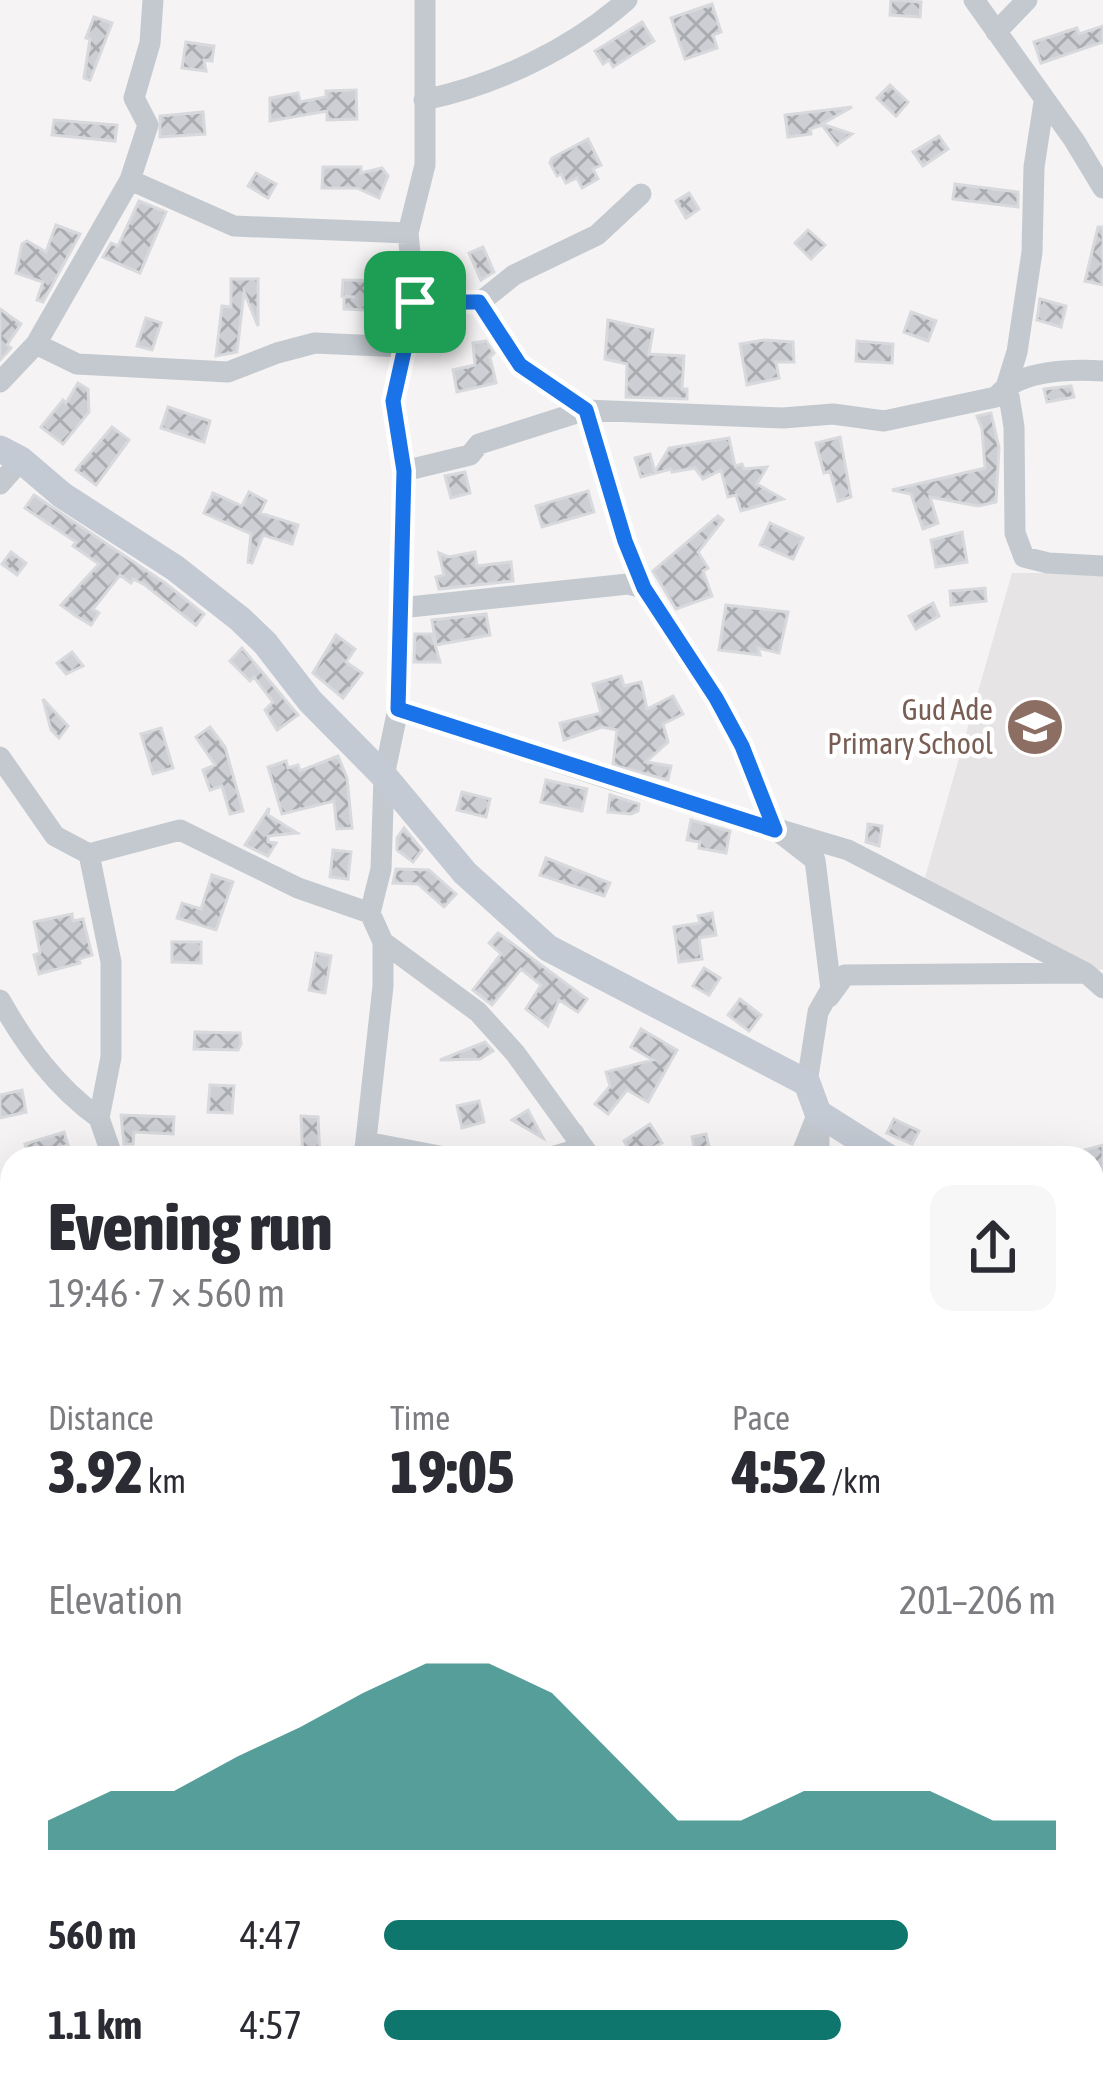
<!DOCTYPE html>
<meta charset="utf-8">
<style>
:root{--surface:#fff;--page:#f7f7f7;--text:#2b2b33;--muted:#7c7c81;--accent:#0f766e}
body{margin:0;font-family:"Asap Condensed",sans-serif;background:var(--page);color:var(--text);height:100vh;display:flex;flex-direction:column;font-size:45px;white-space:nowrap}
*{box-sizing:border-box;margin:0}
p{font-size:39px;color:var(--muted)}
.icon{flex:none;width:66px;height:66px;fill:none;stroke:currentColor;stroke-width:2;stroke-linecap:round;stroke-linejoin:round}
.map{position:relative;flex:1;overflow:hidden}
.sheet{position:absolute;left:0px;top:1146px;width:1104px;height:948px;display:flex;flex-direction:column;background:var(--surface);border-radius:36px 36px 0 0;box-shadow:0 12px 48px #0002}
.sheet>*{flex:none}
.pin{position:absolute;display:grid;place-items:center;width:102px;height:102px;color:#fff;margin:-51px;border-radius:24px;box-shadow:0 6px 18px #0006}
.round{display:grid;place-items:center;flex:none;width:126px;height:126px;border-radius:24px;background:var(--page)}
.headline{display:flex;align-items:center;justify-content:space-between;height:204px;padding:0 48px}
h1{font-size:66px;font-weight:800;line-height:90px}
.metrics{display:grid;grid-template-columns:repeat(3,1fr);gap:18px;height:204px;padding:12px 48px}
.metrics div{display:grid;align-content:center}
.metrics b{font-size:60px;font-weight:800}
.metrics small{font-size:33px;font-weight:400}
.metrics p{font-size:33px}
.chart{height:336px;padding:24px 48px}
.chart p{display:flex;justify-content:space-between}
.chart svg{width:100%;height:216px;margin-top:12px;fill:var(--accent);opacity:.7}
ul{padding:0 48px;list-style:none;font-size:39px}
li{display:grid;grid-template-columns:192px 144px 1fr;align-items:center;height:90px}
li i{height:30px;border-radius:15px;background:var(--accent)}
.map>svg:first-child{display:block}
.education{fill:#e6e4e4}
.building{fill:url(#building-cross-hatch);stroke:#d8d9dd;stroke-width:3}
.lines{fill:none;stroke-linecap:round;stroke-linejoin:round}
.street{stroke:#c3c9cf;stroke-width:21}
.secondary{stroke:#c3cad3;stroke-width:27}
.route-casing{stroke:#fff;stroke-width:24}
.route{stroke:#1a73e8;stroke-width:15}
.labels{text-anchor:middle;stroke-width:9;stroke-linejoin:round;paint-order:stroke}
.education-label{font-size:30px;fill:#785e54;stroke:#fff;text-anchor:end}
</style>
<div class="map">
<svg width="1103" height="2094" viewBox="0 0 1103 2094">
<defs>
<pattern id="building-cross-hatch" width="8" height="8" patternUnits="userSpaceOnUse" patternTransform="scale(3)"><rect width="8" height="8" fill="#cdcfd4"/><path d="M0 0l8 8M0 8l8-8" fill="none" stroke="#a9abaf"/></pattern>
</defs>
<rect width="100%" height="100%" fill="#f5f3f3"/>
<path class="education" d="M1012,573H1103V969L1099,970L924,881Z"/>
<path class="building" d="M891,0L921,2L920,17L890,15Z
M712,4L721,32L713,35L717,48L685,59L671,18Z
M94,17L112,23L90,80L84,78L90,39L86,38Z
M642,22L654,41L613,67L609,60L603,64L595,51Z
M1103,26V42L1041,63L1034,42L1077,28L1079,34Z
M186,42L214,46L212,61L204,60L206,71L182,68Z
M890,85L908,102L896,116L877,98Z
M356,90L357,119L327,120V111L270,121V98L298,93L300,102L326,97V91Z
M852,107L822,124L852,134L837,145L822,125L810,129L811,134L788,137L785,115Z
M203,112L205,134L160,137V116Z
M54,120L117,125L115,141L52,135Z
M939,136L948,149L923,166L913,152Z
M588,139L601,165L593,169L598,179L582,188L577,178L566,183L561,174L557,176L550,163L552,158Z
M323,167H361V173L382,168L388,176L379,198L357,188H322Z
M256,173L276,184L268,198L248,186Z
M955,184L1018,192V207L953,199Z
M689,193L699,209L686,218L676,201Z
M139,201L166,212L140,273L103,257L111,243L118,246Z
M56,225L80,234L43,302L37,300L43,282L16,273L22,244L27,241L46,252Z
M1098,227H1103V285L1085,281Z
M808,230L825,245L811,259L795,243Z
M483,247L494,272L481,280L469,253Z
M231,279H258V326L244,292L237,352L216,356L222,306L231,307Z
M343,280L383,281L382,297H388L387,311L344,309V297H355L342,296Z
M1040,299L1066,306L1061,327L1037,320Z
M0,309L21,324L7,345L11,348L0,360Z
M911,312L936,321L928,341L904,332Z
M146,318L161,323L152,350L137,346Z
M608,320L653,330L649,354L684,356L682,389H687V399L626,397L627,364L605,359Z
M764,340L793,342L794,362H776L779,378L747,385L740,344Z
M486,341L494,353L490,357L496,383L457,392L453,370L475,365L473,343Z
M857,341L893,344L892,363L856,361Z
M78,383L88,389L89,412L63,444L41,427L63,400L66,403Z
M1071,386L1074,397L1047,402L1044,389Z
M168,407L210,421L204,442L161,428Z
M991,413L999,448L996,502L978,506L930,497L938,523L923,529L911,494L892,490L985,468L982,429L977,416Z
M112,427L129,440L96,485L76,470Z
M840,437L851,497L838,501L830,471L824,473L816,443Z
M729,438L735,466L742,464L744,469L767,467L757,484L783,499L741,511L736,495L728,497L721,470L703,479L695,468L672,472L671,469L641,477L635,458L650,454L655,472L669,448Z
M465,472L470,493L451,498L445,476Z
M588,491L594,512L542,527L536,506Z
M249,492L266,501L260,513L298,525L292,544L263,535L252,563L248,562L251,534L204,513L213,493L242,506Z
M34,495L165,583L204,614L196,625L145,585L133,579L131,583L120,575L93,609L99,613L91,625L76,616L61,605L99,564L73,546L76,542L25,508Z
M718,516L723,520L698,552L708,568L703,571L712,596L676,609L653,571Z
M770,523L803,538L793,559L760,545Z
M962,532L967,562L936,567L931,540Z
M11,552L26,563L17,575L2,564Z
M475,552L477,566L511,562L513,581L439,589L436,577L444,575L439,553L449,557Z
M985,588L986,601L951,605L950,591Z
M933,603L939,616L916,629L909,616Z
M726,605L788,612L779,653L758,648L760,655L719,650Z
M486,614L490,635L436,645L432,620Z
M415,634H432L440,662H414Z
M336,635L355,649L346,662L362,673L343,698L313,673Z
M242,648L298,715L277,730L265,710L273,702L254,677L250,681L230,661Z
M72,652L83,666L66,674L57,663Z
M621,676L624,686L641,682L647,709L673,696L683,714L663,724L668,742L646,762L671,766L668,780L613,765L617,730L602,727L564,740L560,723L601,713L593,684Z
M43,699L68,726L59,738L51,730Z
M210,727L225,747L243,811L230,814L222,786L210,790L203,770L215,765L196,737Z
M161,728L173,768L153,774L141,734Z
M338,756L347,778L352,828L337,829L334,801L282,814L268,767L286,761L288,768L298,765L300,771Z
M546,780L587,789L582,811L541,802Z
M462,792L490,799L486,817L457,810Z
M610,795L639,804L638,811L631,814L608,812Z
M269,808L268,815L297,833L268,836V842L276,843L268,856L245,845Z
M691,820L730,831L726,853L699,848L700,842L687,840Z
M868,824L882,826L879,846L866,842Z
M404,828L422,850L413,862L397,850V838Z
M333,850L351,852L348,879L330,877Z
M546,858L610,883L604,896L540,875Z
M396,869L429,870L456,894L444,907L418,884L393,883Z
M212,875L233,882L216,930L177,918L182,903L201,909Z
M712,913L716,935L699,938L702,959L679,962L674,927L700,923L698,916Z
M72,914L73,921L83,919L92,955L79,959L80,963L39,974L34,955L40,953L34,922Z
M498,933L587,999L578,1012L559,1000L548,1026L526,1009L541,985L521,969L492,1005L473,990L501,954L489,943Z
M172,942H201V963L172,962Z
M316,953L331,956L325,993L309,990Z
M704,968L720,978L709,995L693,986Z
M740,999L761,1015L749,1031L728,1015Z
M641,1029L677,1050L648,1102L627,1090L608,1114L595,1104L610,1086L606,1072L653,1060L631,1047Z
M195,1032L240,1033L241,1044L238,1050L194,1049Z
M485,1042L493,1051L480,1059L440,1060Z
M210,1085L234,1086L232,1113L208,1112Z
M22,1090L26,1112L0,1118V1095Z
M479,1101L484,1122L462,1128L457,1106Z
M528,1110L543,1138L512,1120Z
M121,1115L174,1117L173,1134L134,1132L133,1144H124Z
M301,1116L318,1117L320,1158H303Z
M894,1119L919,1131L912,1144L887,1133Z
M650,1124L662,1143L634,1158L624,1141Z
M64,1132L68,1145L29,1158L25,1144Z
M706,1134L711,1155L696,1158L692,1137Z
M1103,1145V1172L1092,1164V1158L1077,1152Z"/>
<g class="lines">
<path class="street" d="M974,0L1074,140L1103,188
M996,32L1027,0
M424,100C496,85 572,49 627,0
M1044,102L1034,167L1032,252L1017,352L1007,384L1014,427L1015,533L1024,557L1048,563L1103,566
M130,180L234,226L408,233
M415,302L479,303L520,365L586,410L625,541L644,588L716,698L742,746L775,829L815,860L831,989L818,1012L807,1083
M479,303L514,275L597,235L641,194
M36,344L130,180L148,125L134,98L150,43L153,0
M0,382L36,344L77,364L228,372L277,353L315,343L403,347
M404,471L470,455L479,444L586,410L783,418L833,414L884,421L996,397C1019,370 1069,369 1103,371
M0,484L21,460
M400,608L628,584L644,588
M398,709L615,781L848,850L1086,973
M0,757L55,836L89,854L111,962V1057L99,1118L113,1158
M89,854L180,830L298,888L370,913
M383,942L478,1012L515,1053L591,1158
M829,997L845,975L1086,973L1103,988
M0,1000C26,1046 56,1087 99,1118
M366,1142L450,1158
M364,1158L383,986V942L370,913L381,869L384,776L398,709L404,471L393,402L415,302L408,233L425,165V0
M547,1158L579,1149L574,1133
M800,1158L818,1113
M819,1158V1133L825,1120
M0,1871L12,1866
M0,1997L12,2008
M1092,2054L1103,2057
M74,2082L82,2094
M550,2082L556,2094
M834,2082L836,2094
M311,2094L312,2082"/>
<path class="secondary" d="M0,449L21,460L62,495L175,568L240,619L265,643L310,701L384,776L465,873L548,948L807,1083L818,1113L889,1158
M1092,1266L1103,1273"/>
</g>
<g class="lines">
<defs>
<path id="route" d="M415,302H479L520,365L586,410L625,541L644,588L716,698L742,746L775,830L398,709L404,471L393,401Z"/>
</defs>
<use href="#route" class="route-casing"/>
<use href="#route" class="route"/>
</g>
<defs>
<symbol id="school-disc" viewBox="-11 -11 22 22"><circle r="9.5" fill="#8d6e63" stroke="#fff"/><path d="M0-5L7-2L0 1L-7-2ZM-4 1L0 2.5L4 1V4Q0 6-4 4Z" fill="#fff"/></symbol>
</defs>
<g fill-rule="evenodd">
<use href="#school-disc" x="1002" y="694" width="66" height="66"/>
</g>
<g class="labels">
<g class="education-label">
<text x="993" y="720">Gud Ade<tspan x="993" dy="34">Primary School</tspan></text>
</g>
</g>
</svg>
<div class="pin" style="left:415px;top:302px;background:#1e9e55"><svg class="icon" aria-label="arrive" viewBox="0 0 24 24"><path d="M6 21V4h12l-3 4 3 4H6"/></svg></div>
<section class="sheet">
<div class="headline"><div><h1>Evening run</h1><p>19:46 · 7 × 560 m</p></div><a class="round"><svg class="icon" aria-label="share" viewBox="0 0 24 24"><path d="M12 15V3M7 8l5-5 5 5M5 13v7h14v-7"/></svg></a></div>
<div class="metrics">
<div><p>Distance</p><b>3.92<small> km</small></b></div>
<div><p>Time</p><b>19:05</b></div>
<div><p>Pace</p><b>4:52<small> /km</small></b></div>
</div>
<div class="chart"><p><span>Elevation</span>201–206 m</p>
<svg viewBox="0 0 160 44" preserveAspectRatio="none"><path d="M0 44V38L10 32L20 32L30 25L40 19L50 12L60 6L70 6L80 12L90 25L100 38L110 38L120 32L130 32L140 32L150 38L160 38V44z"/></svg>
</div>
<ul>
<li><b>560 m</b>4:47<i style="width:78%"></i></li>
<li><b>1.1 km</b>4:57<i style="width:68%"></i></li>
</ul>
</section>
</div>
